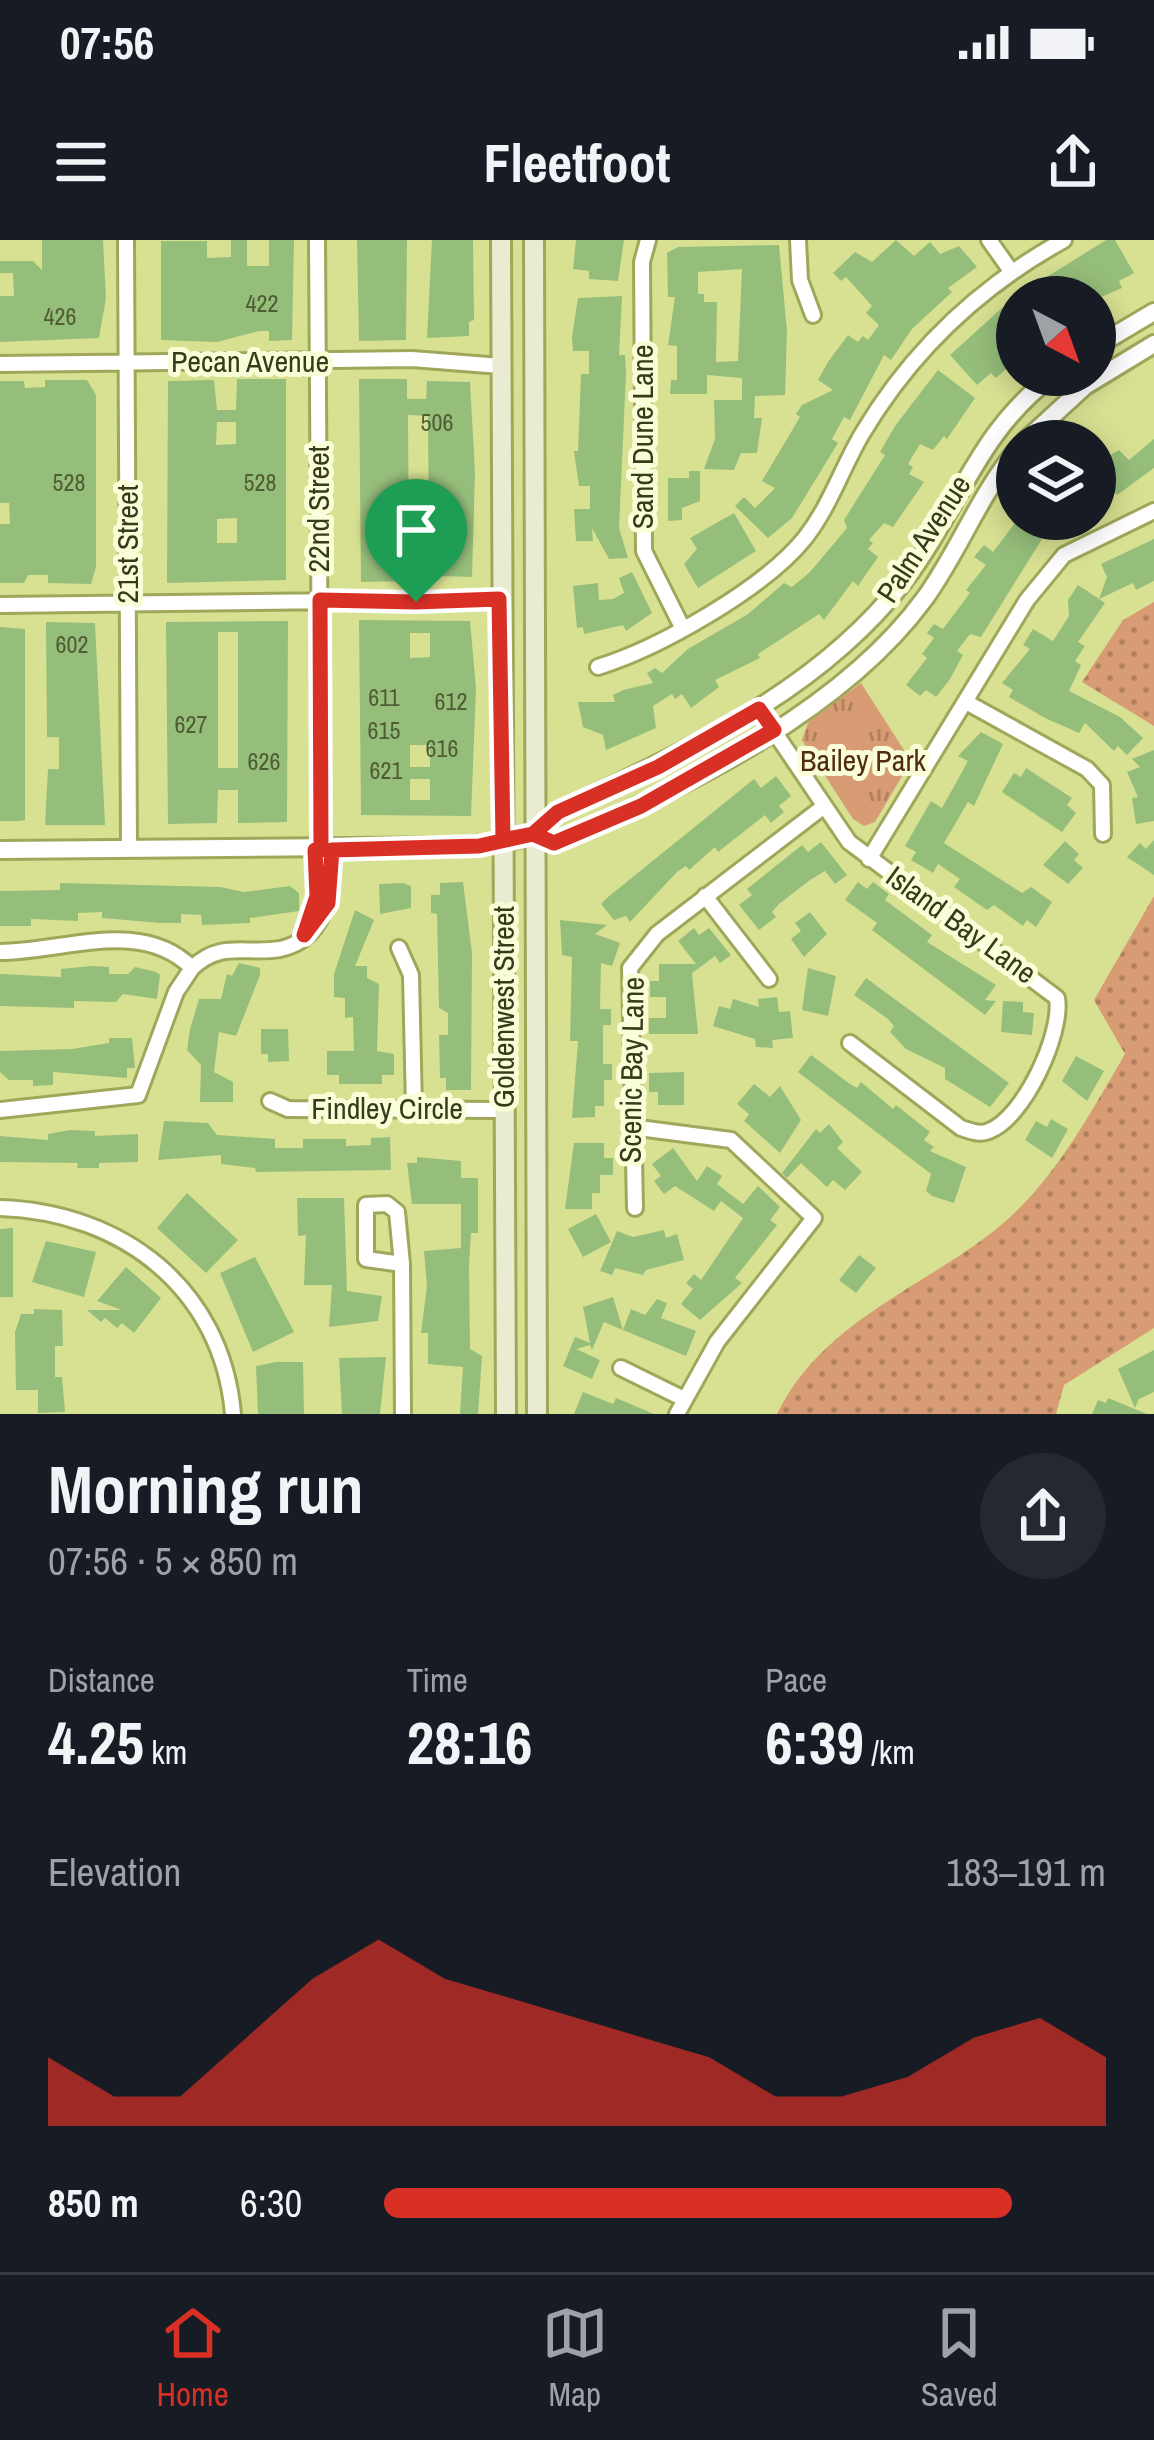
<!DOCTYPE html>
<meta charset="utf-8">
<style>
:root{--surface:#171b24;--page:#242831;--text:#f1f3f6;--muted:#9ea1a6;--line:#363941;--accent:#d93025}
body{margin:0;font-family:"Archivo Narrow",sans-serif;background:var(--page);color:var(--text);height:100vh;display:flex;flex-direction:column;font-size:45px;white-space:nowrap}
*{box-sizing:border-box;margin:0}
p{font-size:39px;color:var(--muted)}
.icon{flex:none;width:66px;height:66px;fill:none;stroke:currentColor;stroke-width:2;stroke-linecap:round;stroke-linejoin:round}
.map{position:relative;height:1174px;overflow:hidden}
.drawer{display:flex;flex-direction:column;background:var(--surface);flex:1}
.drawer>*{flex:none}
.needle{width:78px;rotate:139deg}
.buttons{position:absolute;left:996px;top:36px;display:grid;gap:24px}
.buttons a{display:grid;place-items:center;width:120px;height:120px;border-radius:50%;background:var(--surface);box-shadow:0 6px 30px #0003;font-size:60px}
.pin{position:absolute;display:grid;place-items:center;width:102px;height:102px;color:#fff;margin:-123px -51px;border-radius:50% 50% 50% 0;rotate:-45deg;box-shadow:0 0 12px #0007}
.pin .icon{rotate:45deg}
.round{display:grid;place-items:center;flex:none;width:126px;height:126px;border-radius:63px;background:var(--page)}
.headline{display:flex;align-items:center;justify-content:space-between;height:204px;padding:0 48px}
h1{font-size:66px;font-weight:700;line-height:90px}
.stats{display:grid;grid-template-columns:repeat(3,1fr);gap:18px;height:204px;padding:12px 48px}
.stats div{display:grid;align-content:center}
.stats b{font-size:60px;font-weight:700}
.stats small{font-size:33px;font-weight:400}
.stats p{font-size:33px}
.chart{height:336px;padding:24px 48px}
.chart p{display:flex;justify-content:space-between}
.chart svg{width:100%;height:216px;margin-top:12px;fill:var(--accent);opacity:.7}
ul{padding:0 48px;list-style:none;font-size:39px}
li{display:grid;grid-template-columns:192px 144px 1fr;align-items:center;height:90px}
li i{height:30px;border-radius:15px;background:var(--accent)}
.status{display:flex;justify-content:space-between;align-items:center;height:84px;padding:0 60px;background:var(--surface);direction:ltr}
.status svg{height:33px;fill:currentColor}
header{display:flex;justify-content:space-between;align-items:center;height:156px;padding:0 48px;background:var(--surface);font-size:54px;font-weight:700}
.dock{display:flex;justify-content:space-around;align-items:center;height:168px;border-top:3px solid var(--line);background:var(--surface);font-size:33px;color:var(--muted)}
.dock a{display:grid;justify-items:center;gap:6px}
.dock .active{color:var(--accent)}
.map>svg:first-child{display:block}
.grass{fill:url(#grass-dots)}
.park{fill:url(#park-tufts)}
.building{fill:#96be7b;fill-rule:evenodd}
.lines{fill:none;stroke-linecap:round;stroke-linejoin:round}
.minor-casing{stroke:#a0a75a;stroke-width:20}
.tertiary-casing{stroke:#a0a75a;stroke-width:22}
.secondary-casing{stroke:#a0a75a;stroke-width:24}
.minor{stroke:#fff;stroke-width:14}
.tertiary{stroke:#fff;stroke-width:16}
.secondary{stroke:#eaecd1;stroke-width:18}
.route-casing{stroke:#fff;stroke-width:24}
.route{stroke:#d93025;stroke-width:15}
.labels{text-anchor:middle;stroke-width:10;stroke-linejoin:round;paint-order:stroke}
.number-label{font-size:24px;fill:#505c33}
.street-label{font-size:30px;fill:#383b1b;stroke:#f9fed8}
.park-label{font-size:30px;fill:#532c10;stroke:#f9fed8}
</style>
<div class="status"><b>07:56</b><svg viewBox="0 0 49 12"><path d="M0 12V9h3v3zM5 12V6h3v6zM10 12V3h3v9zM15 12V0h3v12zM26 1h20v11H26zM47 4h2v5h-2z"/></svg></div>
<header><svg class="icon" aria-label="menu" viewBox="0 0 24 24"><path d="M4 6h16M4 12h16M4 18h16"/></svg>Fleetfoot<svg class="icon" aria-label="share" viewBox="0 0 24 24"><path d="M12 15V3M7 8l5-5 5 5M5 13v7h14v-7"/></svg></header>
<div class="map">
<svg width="1154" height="1174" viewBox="0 0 1154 1174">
<defs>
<pattern id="grass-dots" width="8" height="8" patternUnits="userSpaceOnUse" patternTransform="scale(3)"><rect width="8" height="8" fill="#d89c75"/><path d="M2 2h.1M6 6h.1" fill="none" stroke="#b0805f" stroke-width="1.8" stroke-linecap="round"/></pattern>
<pattern id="park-tufts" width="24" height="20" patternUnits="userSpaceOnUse" patternTransform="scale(3)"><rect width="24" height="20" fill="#d89c75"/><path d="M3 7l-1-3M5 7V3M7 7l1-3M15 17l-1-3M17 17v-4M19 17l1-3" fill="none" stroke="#b0805f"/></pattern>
</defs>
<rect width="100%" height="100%" fill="#d8e192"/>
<path class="grass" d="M1154,362V486L1082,442L1123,380Z
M1154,656V1088L1064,1145L1056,1174H777C820,1086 912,1052 986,997C1049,951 1087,879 1125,814L1094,760Z"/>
<path class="park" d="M861,443L911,521L875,582L864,586L853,579L802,500L808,483Z"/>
<path class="building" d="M42,0H103L106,58L99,98L0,102V56H14L13,33H0V21H33L42,30Z
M231,0H247V26H269V0H294L292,100L269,101V91H259L217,102L161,100V1H207V18L231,17Z
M357,0H407L406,100L359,101Z
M432,0H473L474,80L469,82V96L427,98Z
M576,0H624L618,41L589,39V31L573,29Z
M896,0L914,16L930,2L940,14L959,6L977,27L948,48L952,52L912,89L891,120L884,115L850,180L844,177L832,199L838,203L792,278L768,298L735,266L744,257L755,268L775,248L762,241L800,177L796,174L802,165L833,150L818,140L828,122L848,95L858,102L863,96L868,100L879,85L866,73L872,66L846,37L841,41L833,33L855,12L872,22Z
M1106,0H1115L1134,33L1119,41L1122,48L1101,57H1015Z
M779,5L787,91L785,155L755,156L754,178H762L757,213H741L734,230L704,229L715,199L714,160H742V138L707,135V154H670L671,140H677V106L668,105L675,57H668L667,13L678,7ZM742,29L738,121L716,122L717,62H704V54H698V32Z
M622,56L619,115H625L626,134L619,288L628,318L609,319L592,288L593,301H576L574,269H590V246H579L574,211H578L581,134H589V111H573L572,97L578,58Z
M1003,67L1017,83V119L996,138L991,133L977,145L950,115Z
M938,130L975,158L947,199L944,196L933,210L920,204L908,224L913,227L909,234L924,242L893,287L884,283L869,300L873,303L868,309L878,317L858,346L853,341L824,380L819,374L758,414L760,418L715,440L719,447L691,468L682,454L675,459L672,454L653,466L656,488L606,510L603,495L583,487L578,462H615L613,455L623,450L653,443L647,433L655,428L662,433L688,409L748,374L784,343L792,347L810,332L847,288L844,280L885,215L880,212L895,186Z
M237,139H286V340L167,343L168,141L214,140L217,170H236ZM217,182H236V204L216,205ZM237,278V303H217V279Z
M359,139H407V159H426L427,141L470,142L475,233L472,337L409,335L407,341L361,342ZM408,175L428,176L429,326H409Z
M45,140H87L96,155V327L91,344L48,343V335H28L24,343H0V284H10L9,263H0V141H24L25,148L45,147Z
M1154,199V228L1117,255L1108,245L1095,257V224L1119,210L1129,220Z
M689,231H700V261L682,268V280L668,281V238H689Z
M734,273L756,311L698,348L684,324L697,309L690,298Z
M1018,279H1045L1034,293L1042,299L981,397L970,394L957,411L963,415L950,439L936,457L926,450L920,456L906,445L927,418L922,414L934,398L927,393L934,384L943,389L970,353L966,350L986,325L974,317L984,305L993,312Z
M1154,299V341L1136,350L1133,343L1099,359L1105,363L1078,402L1085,406L1075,421L1081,425L1069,451L1120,477L1143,498L1127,515L1118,506L1114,511L1085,483L1079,493L1045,478L1009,457L1013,450L1002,443L1030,409L1023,405L1033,389L1053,401L1069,376L1068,360L1078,345L1099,359L1107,337L1101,324Z
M632,332L652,373L626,391L623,385L584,394L583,387L577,388L573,346L598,343L599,360L613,359L624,353L619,338Z
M359,380L470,381L476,448L471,576L361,575ZM410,393H430V417L410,418ZM410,505H430V527H410ZM410,539H430V560H410Z
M288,381L287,582L238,583V550H218L217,583L168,584L166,382ZM218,392H238V528H218Z
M46,382L95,383L105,585H45L48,529H59V497H47Z
M0,387L25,389V580L19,581H0Z
M981,492L1003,504L974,566L968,562L944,603L1022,653L1031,647L1052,662L1036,687L1027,680L1023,686L994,665L987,670L954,647L960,639L938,624L933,633L911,620L916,612L905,606L931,561L942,568L968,521L958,516Z
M1154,510V581L1136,584L1132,558L1138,557L1127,532L1140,527L1132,519Z
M1026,528L1072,558L1067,565L1076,573L1062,592L1002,552L1014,533L1021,537Z
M776,536L791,556L779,566L784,572L771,583L765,575L718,612L715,607L689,630L686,626L677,632L630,682L626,676L614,680L601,664L608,657L754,539L761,548Z
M1154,600V635L1127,617L1140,603L1146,609Z
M1065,601L1079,614L1074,620L1083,628L1068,644L1043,625Z
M821,602L847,635L835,644L825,631L810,640L779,664L772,672L776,677L759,690L739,665L752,655L747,649L802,605L808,612Z
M463,642L472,713L471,850H446V838H440L439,795H448V773L439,768L437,674L431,673V655H440V643Z
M858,642L867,649L873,642L889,654L885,660L932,695L927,702L996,745L985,760L996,761L985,775L872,690L877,683L845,660Z
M60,643L220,647L244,652L290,646L299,653V671L250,678V683L202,685L201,675L181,674V683H160L102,678V672L78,673V681L31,679V686H0V651L60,650Z
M403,643L411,646V668L380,674L379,644Z
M355,670L374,680L355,726H367V738L379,744L377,811L394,814V835H382V844H339V835H327V811H354L353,777L345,778V758L334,757V734Z
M810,672L827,694L804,717L791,699L801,691L795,683Z
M560,680L607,685L595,694L620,703L612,726L601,723L600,769H611V785H603V824H612V840H604V866H595V877L572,878L578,801H570L572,717L562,715Z
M694,688L699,695L709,688L731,715L720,723L715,716L692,733L698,794H649V778H666V757H650V741H659V724H696L678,701Z
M239,723L260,728V735L236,796L219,792L214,832L233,842V862H200L201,825L187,810L190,789L199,759H221L227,734L232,736Z
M91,726L109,727V734H128L135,727L156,732L160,735L157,759L123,754L116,762L74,761V768L0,766V734L61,737V729Z
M808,728L836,736L828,776L802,770Z
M866,738L1009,843L990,867L945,839V828L906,809L890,792L894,786L888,779L854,755Z
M777,757L779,772L790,771L793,798L772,800L773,808L756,807L755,799L713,786L719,766L730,769L733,759L759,767L758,759Z
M1003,761L1023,762V772L1034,773L1032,795L1001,792Z
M261,789H288L289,821L268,822V814H261Z
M109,798H132L135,828H127V838L53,832V845L33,846V840H9L0,832V811L72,809L109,803Z
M811,815L850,844L857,848L861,842L893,869L896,865L930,892L924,900L934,907L930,911L966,927L954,963L932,956L926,951L931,934L798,832Z
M1076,816L1104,831L1087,861L1062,841Z
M684,832V865H658V852H649V833Z
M754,844L770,857L780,846L801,880L780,913L744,881L749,874L737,864Z
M1051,879L1068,889L1052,918L1025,900L1036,881L1047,887Z
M164,881L208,883L217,895L275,899V908H303V899H346V906L371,905V898L390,897L391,930L256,932L255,928L221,924V915L158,920Z
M829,884L843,902L837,908L862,932L845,950L833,940L827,947L801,923L787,938L782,933L816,889L820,893Z
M70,890L95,891V896L138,894V922L99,923V928H77L78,923L0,922V896L48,900V894Z
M574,903H604V918H613V935H600V953H592V969H565Z
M673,908L697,941L707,926L722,936L717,944L743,964L758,946L780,967L770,980L777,985L735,1038L742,1043L700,1080L681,1064L693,1049L686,1043L694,1034L701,1040L743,978L721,961L714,971L675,946L664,954L654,941L661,936L652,924Z
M417,917L461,921V938H478V993H471L469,1025L470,1109L482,1116L478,1174H460L463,1127L428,1124V1093H421L427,1046L424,1011L461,1008V964H412L407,923H417Z
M187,953L238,1000L206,1033L157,988Z
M297,958H344L347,1051L382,1056L378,1081L329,1087L332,1045H304L306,995L298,996Z
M596,974L611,1002L583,1017L568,989Z
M13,988V1057H0V989Z
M664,990L666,998L677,994L684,1020L646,1030L643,1035L615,1028L612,1035L600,1031L617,991L633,997Z
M46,1001L96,1012L84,1057L32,1042Z
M859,1015L876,1028L856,1053L839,1040Z
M255,1017L294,1092L253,1112L220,1033Z
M126,1027L161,1058L134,1093L122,1083L117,1088L105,1078L101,1082L87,1070H122L97,1061Z
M613,1057L623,1090L604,1082L592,1110L590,1105L576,1109L600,1120L592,1139L563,1126L575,1097L590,1103L583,1067Z
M657,1059L667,1063L661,1078L696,1091L686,1116L623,1090L631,1069L645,1075Z
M34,1069L62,1070L63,1106H55V1137H62L65,1172L38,1173V1150H16L15,1092L21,1074H34Z
M1154,1110V1152L1139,1159L1135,1168L1118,1129Z
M386,1117L380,1174H342L339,1118Z
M276,1122H303L304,1174H258L256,1126Z
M583,1152L613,1164L616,1158L654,1174H574Z
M1108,1158L1147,1174H1092L1098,1160L1106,1163Z"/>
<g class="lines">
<defs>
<path id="minor" d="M126,0L129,609
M317,0L321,610
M648,0L642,22L644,311L682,387
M798,0L800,40L813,75
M989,0L1011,31
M0,124L412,119L501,126
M0,365L499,359
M598,427C659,408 764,349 805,298C830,266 842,228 862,194C912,110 979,47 1064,0
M966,462L1087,529L1102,545L1103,594
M759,469L849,602L1057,758C1063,793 1024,878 989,891C979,895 971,891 961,888L850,803
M869,619L1027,360L1064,315L1154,271
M705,656L769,739
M306,690L317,655L315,610
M399,708L411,735L414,868
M0,712C63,712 141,677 192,728C222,700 245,715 280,709C327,699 333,648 332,610
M270,861L288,869L505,870
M0,870L138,855L176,752L192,728
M631,887L731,900L814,978L717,1102L677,1174
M0,968C123,972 222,1049 233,1174
M635,968L630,728L657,694L823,567
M402,1024L366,1019V965L387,964L397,972L402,1024L403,1174
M621,1128L684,1159"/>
<path id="tertiary" d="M1095,107L1154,72
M1025,201L1085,146L1154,104
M533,594L554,603C681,550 842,472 925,358C959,311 979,255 1017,210
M0,610L474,606C491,604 522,601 536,592C546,585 553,575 565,569C688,509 817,453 904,341C958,271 977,191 1054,135"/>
<path id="secondary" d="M501,0L506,1174
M534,0L537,1174"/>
</defs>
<use href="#minor" class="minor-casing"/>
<use href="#tertiary" class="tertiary-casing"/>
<use href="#secondary" class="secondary-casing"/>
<use href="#minor" class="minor"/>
<use href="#tertiary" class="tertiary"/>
<use href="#secondary" class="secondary"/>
</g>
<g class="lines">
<defs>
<path id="route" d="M416,362L320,360L321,610H315L317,656L304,695L328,663L332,610L479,606L533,594L554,603L641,566L774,490L759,469L658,527L558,572L533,594L503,600L499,359L416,362"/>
</defs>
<use href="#route" class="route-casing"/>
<use href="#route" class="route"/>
</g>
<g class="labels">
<g class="number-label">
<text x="262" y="72">422</text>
<text x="60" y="85">426</text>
<text x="437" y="191">506</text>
<text x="69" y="251">528</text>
<text x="260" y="251">528</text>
<text x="72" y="413">602</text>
<text x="384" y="466">611</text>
<text x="451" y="470">612</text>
<text x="191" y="493">627</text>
<text x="384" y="499">615</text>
<text x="442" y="517">616</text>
<text x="264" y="530">626</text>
<text x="386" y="539">621</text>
</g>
<g class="street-label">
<text x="250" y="132">Pecan Avenue</text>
<text transform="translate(643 197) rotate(-90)" y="10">Sand Dune Lane</text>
<text transform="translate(319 269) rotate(-90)" y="10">22nd Street</text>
<text transform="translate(924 299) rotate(-57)" y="10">Palm Avenue</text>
<text transform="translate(128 304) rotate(-90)" y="10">21st Street</text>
<text transform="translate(961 685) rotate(36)" y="10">Island Bay Lane</text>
<text transform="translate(504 767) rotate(-90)" y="10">Goldenwest Street</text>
<text transform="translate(632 830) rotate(-89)" y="10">Scenic Bay Lane</text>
<text x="387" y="879">Findley Circle</text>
</g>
<g class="park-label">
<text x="863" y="531">Bailey Park</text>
</g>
</g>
</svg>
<div class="buttons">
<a><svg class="needle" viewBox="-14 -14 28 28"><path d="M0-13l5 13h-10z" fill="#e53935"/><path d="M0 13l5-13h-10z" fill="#9ea1a6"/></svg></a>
<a><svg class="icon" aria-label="layers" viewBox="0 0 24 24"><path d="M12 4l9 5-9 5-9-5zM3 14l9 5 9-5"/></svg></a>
</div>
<div class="pin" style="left:416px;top:362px;background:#1e9e55"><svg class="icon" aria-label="arrive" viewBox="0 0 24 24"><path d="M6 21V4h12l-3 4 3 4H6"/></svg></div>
</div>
<section class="drawer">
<div class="headline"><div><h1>Morning run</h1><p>07:56 · 5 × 850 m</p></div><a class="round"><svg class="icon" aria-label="share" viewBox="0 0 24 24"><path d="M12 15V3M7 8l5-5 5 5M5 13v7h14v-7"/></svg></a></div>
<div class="stats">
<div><p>Distance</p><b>4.25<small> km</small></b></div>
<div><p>Time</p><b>28:16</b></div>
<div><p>Pace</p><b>6:39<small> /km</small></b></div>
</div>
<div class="chart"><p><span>Elevation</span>183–191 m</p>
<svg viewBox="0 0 160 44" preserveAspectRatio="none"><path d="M0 44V30L10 38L20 38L30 26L40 14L50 6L60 14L70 18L80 22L90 26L100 30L110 38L120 38L130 34L140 26L150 22L160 30V44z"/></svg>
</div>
<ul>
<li><b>850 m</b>6:30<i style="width:87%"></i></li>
</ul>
</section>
<nav class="dock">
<a class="active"><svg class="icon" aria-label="home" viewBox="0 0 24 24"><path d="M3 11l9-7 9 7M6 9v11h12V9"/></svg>Home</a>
<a><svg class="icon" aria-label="map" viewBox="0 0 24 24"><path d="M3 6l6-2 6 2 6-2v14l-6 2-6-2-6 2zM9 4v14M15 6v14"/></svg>Map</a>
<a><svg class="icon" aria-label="saved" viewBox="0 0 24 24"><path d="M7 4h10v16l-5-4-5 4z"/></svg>Saved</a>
</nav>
